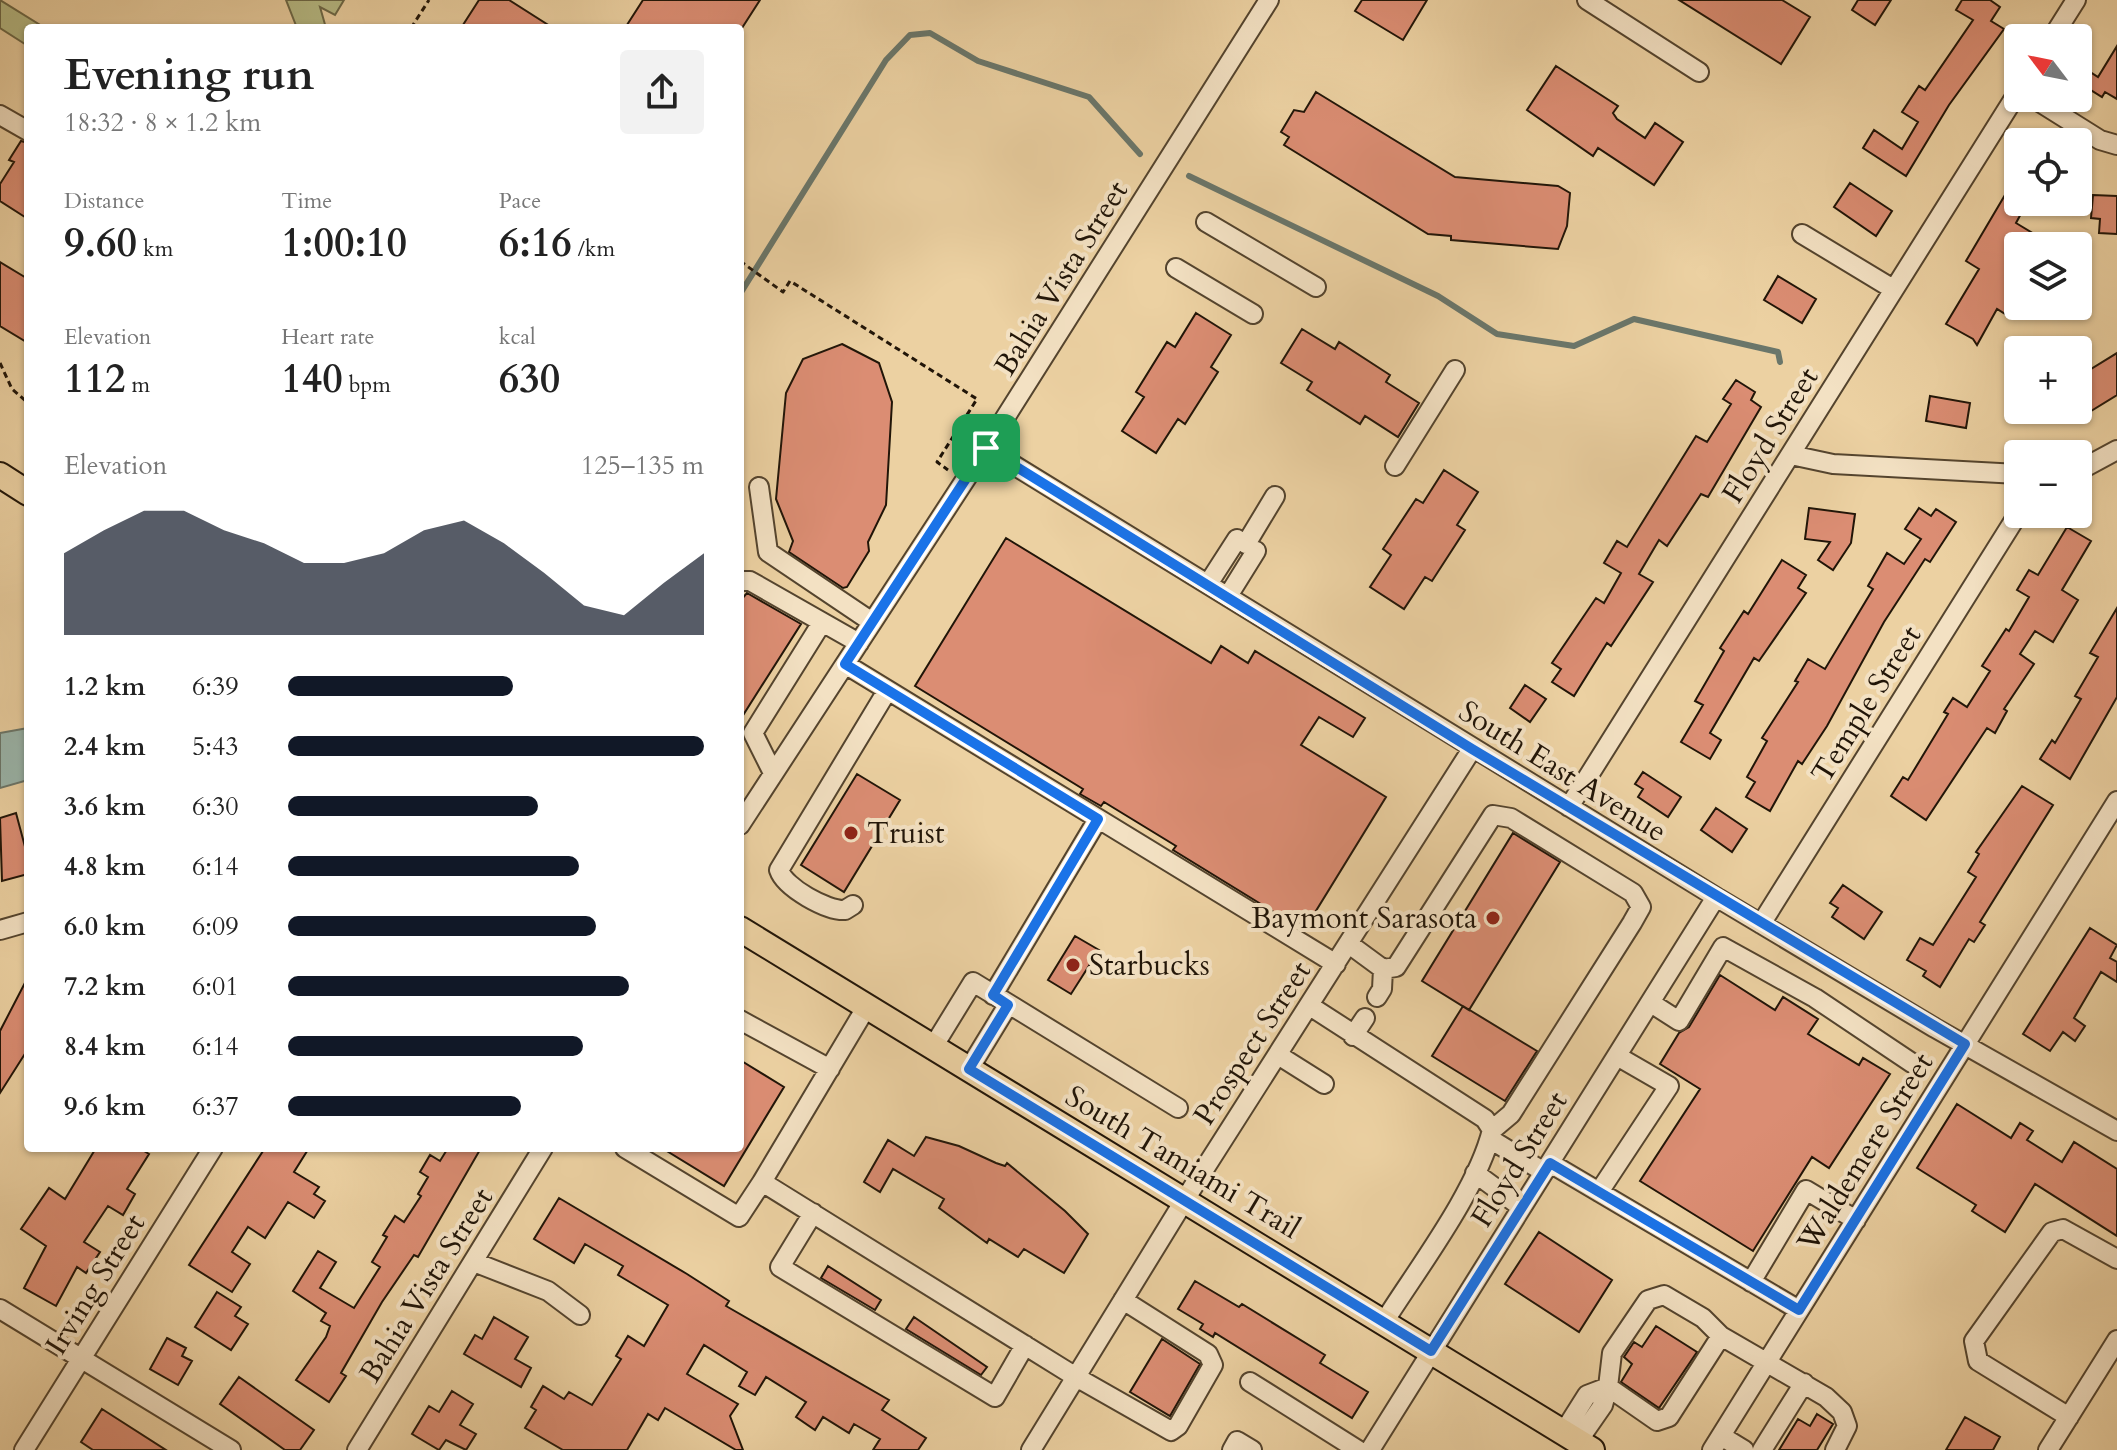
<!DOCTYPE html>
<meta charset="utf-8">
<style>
:root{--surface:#fff;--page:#f2f2f2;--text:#222;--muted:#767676;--accent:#111827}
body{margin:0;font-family:Cardo,serif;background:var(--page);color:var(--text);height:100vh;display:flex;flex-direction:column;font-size:30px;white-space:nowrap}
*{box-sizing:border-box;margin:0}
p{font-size:26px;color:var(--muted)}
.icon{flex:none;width:44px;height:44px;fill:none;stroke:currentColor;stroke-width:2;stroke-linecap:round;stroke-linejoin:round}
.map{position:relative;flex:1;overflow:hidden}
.panel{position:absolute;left:24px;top:24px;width:720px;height:1128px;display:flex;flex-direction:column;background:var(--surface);border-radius:8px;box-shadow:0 2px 6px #0004}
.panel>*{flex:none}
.needle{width:52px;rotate:302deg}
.controls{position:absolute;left:2004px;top:24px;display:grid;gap:16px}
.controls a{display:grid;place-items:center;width:88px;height:88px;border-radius:8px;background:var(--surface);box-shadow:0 2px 6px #0004;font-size:40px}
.pin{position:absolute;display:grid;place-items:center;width:68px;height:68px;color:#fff;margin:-34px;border-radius:16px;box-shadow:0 4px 12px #0006}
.round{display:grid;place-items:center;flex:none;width:84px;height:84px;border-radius:8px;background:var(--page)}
.head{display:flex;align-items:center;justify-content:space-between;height:136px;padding:0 40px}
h1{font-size:44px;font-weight:600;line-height:60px}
.metrics{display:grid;grid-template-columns:repeat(3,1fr);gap:12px;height:136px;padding:8px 40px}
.metrics div{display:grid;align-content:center}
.metrics b{font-size:40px;font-weight:600}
.metrics small{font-size:22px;font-weight:400}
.metrics p{font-size:22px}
.chart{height:224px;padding:16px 40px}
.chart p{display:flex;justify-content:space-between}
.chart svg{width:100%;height:144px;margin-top:8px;fill:var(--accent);opacity:.7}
ul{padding:0 40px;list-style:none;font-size:26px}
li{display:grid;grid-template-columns:128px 96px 1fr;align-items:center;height:60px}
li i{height:20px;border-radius:10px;background:var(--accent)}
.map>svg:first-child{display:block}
.green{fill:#b7bc86;stroke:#6c6847;stroke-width:2}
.water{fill:#9ab6ac;stroke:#6a766a;stroke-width:2}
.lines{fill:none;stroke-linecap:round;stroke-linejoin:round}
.stream{stroke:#6a766a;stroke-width:6}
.building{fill:#db8d73;stroke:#211508;stroke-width:2}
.minor-casing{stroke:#54442e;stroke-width:22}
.major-casing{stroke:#211508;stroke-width:28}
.path{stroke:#211508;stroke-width:3;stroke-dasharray:6 4;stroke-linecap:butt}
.minor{stroke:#f3e1c3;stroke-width:18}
.major{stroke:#ecd1a2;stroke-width:24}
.route-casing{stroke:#fff;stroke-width:16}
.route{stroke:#1a73e8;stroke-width:10}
.poi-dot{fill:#8f2418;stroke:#f3e1c3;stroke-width:3}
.labels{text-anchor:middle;stroke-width:8;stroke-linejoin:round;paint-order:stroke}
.street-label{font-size:30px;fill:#211508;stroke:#f3e1c3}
.poi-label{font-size:30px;fill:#211508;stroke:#f3e1c3;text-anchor:start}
</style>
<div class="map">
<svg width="2117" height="1450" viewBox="0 0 2117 1450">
<rect width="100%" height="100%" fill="#ecd1a2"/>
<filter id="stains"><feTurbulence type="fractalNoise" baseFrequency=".0025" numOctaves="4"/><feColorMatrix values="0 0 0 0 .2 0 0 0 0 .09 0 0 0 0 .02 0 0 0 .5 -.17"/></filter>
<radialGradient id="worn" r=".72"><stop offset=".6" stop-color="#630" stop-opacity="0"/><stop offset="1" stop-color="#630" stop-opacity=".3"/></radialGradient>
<path class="green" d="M0,0L45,28H28V46L0,28Z
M286,0H344L335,15L320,7L326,28H297Z"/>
<path class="water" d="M28,728V780L0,788V733Z"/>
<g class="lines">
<path class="stream" d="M1189,176L1438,296L1497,334L1574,346L1634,319L1778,352L1780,362
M740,294L886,60L910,35L930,33L978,61L1089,97L1140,154"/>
</g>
<path class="building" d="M479,0H509L553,28H461Z
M643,0H760L742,28H625Z
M1362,0H1427L1403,40L1355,11Z
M1679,0H1782L1810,17L1781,64Z
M1858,0H1891L1875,25L1852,10Z
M1962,0H1990L2000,7L1991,21L2004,29L1949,105L1906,176L1863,148L1874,130L1902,149L1918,122L1902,112L1919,86L1925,90L1973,20L1956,10Z
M2117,46V99L2105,92L2102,97L2078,82L2084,68L2098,77Z
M1556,66L1618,106L1613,113L1617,119L1645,138L1655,123L1683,142L1654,185L1598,148L1593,156L1527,110Z
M1316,92L1455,177L1558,186L1570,193L1567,226L1558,249L1451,240V236L1428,234L1284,145L1289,137L1281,132L1294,110L1304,112Z
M21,141L28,143V219L0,201V184L14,162L9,160Z
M2018,173V207L2023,210L2016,223L2036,235L2029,246H2018V304L2010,317L1997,309L1977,345L1973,339L1946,324L1979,269L1966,261Z
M1850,183L1892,211L1876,236L1834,207Z
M2093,195L2117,196V234L2099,233L2100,219L2091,218Z
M0,262L28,279V343L0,326Z
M1778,276L1816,299L1802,323L1764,300Z
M1196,313L1231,335L1211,367L1218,372L1185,424L1178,419L1156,453L1122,431L1144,397L1136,392L1167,342L1175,347Z
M1302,329L1335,349L1339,342L1390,375L1386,382L1419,403L1398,437L1365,416L1360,424L1307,390L1312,382L1281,363Z
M842,344L879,363L892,402L886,505L868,542L869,551L847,587L843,588L789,552L793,541L776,499L786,393L803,359Z
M2117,353V395L2078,419V377Z
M1736,380L1755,392L1751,400L1761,407L1708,497L1701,494L1667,546L1659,540L1639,574L1653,582L1611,646L1607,643L1574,696L1552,682L1561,669L1552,663L1596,598L1604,603L1621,573L1604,563L1617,541L1627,547L1696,436L1707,442L1731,404L1723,399Z
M1930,396L1970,403L1966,428L1926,421Z
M1444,470L1478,492L1457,525L1465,530L1432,581L1425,577L1404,609L1370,587L1391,555L1383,549L1416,499L1423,503Z
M1809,508L1855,514L1851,543L1833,570L1818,560L1830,542L1805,539Z
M1919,508L1931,516L1936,509L1956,522L1930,562L1925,559L1884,622L1827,726L1802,764L1798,761L1770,811L1746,797L1755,782L1747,777L1767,741L1762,738L1798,682L1795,681L1808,659L1825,669L1873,589L1868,586L1887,553L1904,564L1921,539L1905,529Z
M2067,527L2091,541L2062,590L2078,600L2053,642L2035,631L2020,654L2034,664L2004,709L2007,711L1995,733L1987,728L1926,820L1891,796L1903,777L1908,780L1948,714L1944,712L1953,698L1967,707L1990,671L1982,666L2006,629L2009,631L2029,597L2017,590L2029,570L2038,575Z
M1006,538L1211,663L1221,646L1248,663L1255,651L1365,718L1353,737L1319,717L1301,745L1386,797L1306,927L1285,914L1282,917L1173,850L1176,846L1104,802L1101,806L1080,794L1083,789L915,686Z
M1782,560L1806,575L1798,588L1806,593L1759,661L1754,658L1710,733L1721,740L1710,759L1681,742L1703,705L1695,701L1724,651L1720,648L1744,611L1748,614Z
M747,593L801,624L740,720V601Z
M2117,608V697L2070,779L2040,759L2052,740L2055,743L2081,699L2075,696L2098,657L2090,653Z
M1525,685L1546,699L1530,722L1510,708Z
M1643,772L1681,797L1668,817L1638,797L1643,789L1635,784Z
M857,774L900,800L844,892L801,865Z
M2022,786L2053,805L1980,922L1985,925L1974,942L1969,939L1940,987L1923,976L1926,971L1907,960L1920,938L1933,945L1976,877L1968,872L1979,854L1976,852Z
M1716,808L1747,829L1732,852L1701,830Z
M16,813L28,858V874L2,881L0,818Z
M1513,833L1560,862L1469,1010L1422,981Z
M1843,885L1882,912L1864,939L1832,917L1838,908L1830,903Z
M2090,928L2117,945L2110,958L2117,962V982L2101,972L2074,1018L2085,1026L2075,1041L2063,1032L2050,1051L2023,1034Z
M1075,936L1099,950L1071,994L1048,980Z
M1720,975L1775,1010L1783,997L1818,1019L1808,1034L1859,1065L1863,1058L1890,1074L1829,1168L1812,1157L1753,1251L1640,1181L1700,1089L1660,1064L1679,1033L1689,1027Z
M28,977V1049L0,1093V1031Z
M1463,1006L1537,1051L1505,1101L1432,1056Z
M740,1060L784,1087L724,1186L662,1148H740Z
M1957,1104L2011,1138L2020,1123L2033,1131L2027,1140L2062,1162L2074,1142L2117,1169V1236L2035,1184L2005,1232L1972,1211L1976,1205L1917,1168Z
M926,1137L959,1146L996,1163L1005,1166L1007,1163L1065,1211L1088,1234L1064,1273L1024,1249L1018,1257L989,1239L987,1243L939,1208L944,1199L893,1169L880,1192L864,1182L888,1140L914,1156Z
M96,1148H139L149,1154L127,1189L135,1194L123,1215L108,1206L84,1242L100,1252L86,1273L77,1267L56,1306L24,1288L46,1246L21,1229L49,1188L65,1199Z
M265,1148H309L294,1172L319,1187L314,1194L325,1201L314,1218L288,1202L265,1238L248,1227L232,1252L250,1264L232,1292L189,1265Z
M448,1148H481L418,1257L414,1255L382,1302L341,1373L346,1376L329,1402L296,1380L326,1337L330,1326L321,1321L326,1313L293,1291L318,1251L336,1262L320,1288L354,1308L380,1267L372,1262L387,1237L383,1235L395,1216L404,1222L421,1196L418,1194L428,1177L420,1172L430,1155L440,1161Z
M559,1198L687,1274L729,1301L726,1306L889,1400L882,1410L926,1438L918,1450H873L880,1439L854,1424L849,1433L823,1417L815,1430L796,1417L806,1402L766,1377L755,1395L739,1386L747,1372L704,1345L687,1374L738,1404L730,1416L743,1450H736L665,1408L658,1420L648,1414L627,1450H563L525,1428L536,1410L531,1407L543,1386L564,1399L569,1392L592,1405L621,1359L616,1356L628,1336L644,1346L668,1305L618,1275L623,1266L585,1244L574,1263L534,1239Z
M1539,1232L1612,1280L1579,1332L1505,1284Z
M828,1266L881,1300L875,1310L821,1278Z
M1195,1281L1239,1307L1242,1304L1325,1355L1320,1363L1368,1392L1352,1418L1215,1333L1213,1337L1200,1329L1203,1324L1178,1309Z
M217,1292L241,1307L235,1316L248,1324L231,1350L195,1327Z
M494,1317L528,1337L515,1359L531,1368L521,1387L464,1354L475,1335L482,1339Z
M914,1317L987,1367L981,1375L906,1329Z
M1656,1326L1697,1352L1659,1408L1621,1382L1632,1364L1624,1357L1634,1342L1642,1347Z
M167,1338L186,1348L182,1356L192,1361L178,1385L150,1369Z
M1162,1339L1200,1364L1170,1416L1130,1392Z
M239,1377L314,1430L300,1450H285L220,1404Z
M452,1391L473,1404L460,1425L476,1434L466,1450L446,1440L439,1450L412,1434L429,1406L439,1412Z
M102,1409L166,1450H93L81,1442Z
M1817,1414L1833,1424L1817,1450H1779L1798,1419L1810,1426Z
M1965,1417L2000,1437L1993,1450H1946Z"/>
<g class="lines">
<defs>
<path id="minor" d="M1587,0L1699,72
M2052,38L2076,0
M2033,98L2100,140L2117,145
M0,115L28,131
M1206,222L1316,287
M1802,234L1893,289
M1176,268L1253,314
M986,448L1716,897L1935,1028L2117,1131
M1791,455L1833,464L2018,474
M1395,466L1455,370
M2078,471L2117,450
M759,487L768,552L872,622
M1246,544L1275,496
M740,581H750L859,643
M1208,584L1237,539
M1228,596L1256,551
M845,664L1336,964
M773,773L753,733L821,624
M1569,807L2018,92
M740,825L986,448L1269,0
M853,905L845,910C827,911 785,888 779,870L887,691
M1761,924L2018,514
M0,930L28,922
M1349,944L1383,969L1382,989L1377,997
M1383,969L1396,967L1493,815L1511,818L1633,893L1641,907L1632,923L1511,1114L1492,1130
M993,995L1098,819
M1651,1003L1679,1021L1723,947L1815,998L1912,1063
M867,1006L762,1182L1076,1377L1171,1431L1178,1426L1213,1365L1208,1354L1123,1300
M1310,1006L1485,1119L1492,1130C1477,1191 1418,1268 1384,1322
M740,1020L830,1069
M1353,1036L1365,1018
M933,1047L973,982L1178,1108
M1278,1055L1324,1084
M969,1069L1008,1005
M1490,1139L1544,1172
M625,1148L739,1217L762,1182
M1550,1163L1799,1310
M1475,1173L1521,1207
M1599,1192L1669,1086L1617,1056
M813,1213L780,1267L995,1397L1025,1345
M474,1262L548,1291L580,1315
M1751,1282L1806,1190L1856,1220
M0,1309L231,1450
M1250,1382L1358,1450
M2069,1417L1978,1361L1974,1341L2052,1232L2063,1229L2117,1259
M1563,1433L1587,1395L1608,1387L1612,1353L1648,1300L1664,1295L1703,1318L1721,1336L1826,1397L1842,1412L1847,1426L1835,1450
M1721,1436L1744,1450
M1578,1441L1603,1405L1608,1387L1657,1421L1669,1417L1721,1336
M24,1450L213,1148
M357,1450L543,1148
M1031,1450L1184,1201L1472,749
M1232,1450L1237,1441L1252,1450
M1370,1450L1716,897
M1712,1450L2117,801
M1762,1450L1804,1383
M2048,1450L2117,1340"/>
<path id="major" d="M0,475L28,493
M740,929L1592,1450"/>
</defs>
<use href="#minor" class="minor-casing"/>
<use href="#major" class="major-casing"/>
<path class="path" d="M411,28L429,0
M740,261L783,292L790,281L977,399L937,462L948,470
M0,363L12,389L28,403"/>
<use href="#minor" class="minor"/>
<use href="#major" class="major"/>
</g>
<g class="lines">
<defs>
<path id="route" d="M986,448L1472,749L1965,1044L1799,1310L1550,1163L1431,1351L969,1069L1008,1005L993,995L1098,819L845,664Z"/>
</defs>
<use href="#route" class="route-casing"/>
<use href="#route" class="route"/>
</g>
<g class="poi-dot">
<circle cx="851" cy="833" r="8"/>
<circle cx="1493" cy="918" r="8"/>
<circle cx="1073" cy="965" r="8"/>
</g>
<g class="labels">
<g class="street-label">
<text transform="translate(1061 278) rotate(-58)" y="10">Bahia Vista Street</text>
<text transform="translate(1770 435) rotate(-58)" y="10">Floyd Street</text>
<text transform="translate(1866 704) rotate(-58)" y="10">Temple Street</text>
<text transform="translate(1563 771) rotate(32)" y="10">South East Avenue</text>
<text transform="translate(1252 1043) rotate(-57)" y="10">Prospect Street</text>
<text transform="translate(1865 1152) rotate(-58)" y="10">Waldemere Street</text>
<text transform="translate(1519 1159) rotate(-58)" y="10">Floyd Street</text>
<text transform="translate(1183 1162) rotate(31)" y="10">South Tamiami Trail</text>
<text transform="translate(95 1284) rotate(-58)" y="10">Irving Street</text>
<text transform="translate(426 1285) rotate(-58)" y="10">Bahia Vista Street</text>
</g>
<g class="poi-label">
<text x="867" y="843">Truist</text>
<text x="1477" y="928" text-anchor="end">Baymont Sarasota</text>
<text x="1089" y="975">Starbucks</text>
</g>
</g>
<rect width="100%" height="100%" filter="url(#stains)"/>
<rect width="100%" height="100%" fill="url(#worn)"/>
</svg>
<div class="controls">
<a><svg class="needle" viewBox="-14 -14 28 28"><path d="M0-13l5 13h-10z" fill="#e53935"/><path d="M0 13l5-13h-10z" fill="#767676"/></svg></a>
<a><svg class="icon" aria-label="locate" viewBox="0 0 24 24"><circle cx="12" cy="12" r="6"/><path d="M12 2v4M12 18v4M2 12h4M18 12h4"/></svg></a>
<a><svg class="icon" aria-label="layers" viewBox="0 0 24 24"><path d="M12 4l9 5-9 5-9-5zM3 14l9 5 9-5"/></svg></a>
<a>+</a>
<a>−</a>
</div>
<div class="pin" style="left:986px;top:448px;background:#1e9e55"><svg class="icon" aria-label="arrive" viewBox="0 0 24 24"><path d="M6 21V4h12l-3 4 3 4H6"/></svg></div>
<section class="panel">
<div class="head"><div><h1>Evening run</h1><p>18:32 · 8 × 1.2 km</p></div><a class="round"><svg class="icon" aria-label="share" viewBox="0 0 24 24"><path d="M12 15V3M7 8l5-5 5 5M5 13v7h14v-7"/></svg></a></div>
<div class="metrics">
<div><p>Distance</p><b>9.60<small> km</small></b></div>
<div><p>Time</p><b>1:00:10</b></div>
<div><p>Pace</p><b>6:16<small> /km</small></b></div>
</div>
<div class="metrics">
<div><p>Elevation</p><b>112<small> m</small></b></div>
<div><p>Heart rate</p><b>140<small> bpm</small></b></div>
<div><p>kcal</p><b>630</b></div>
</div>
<div class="chart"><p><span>Elevation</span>125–135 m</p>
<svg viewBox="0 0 160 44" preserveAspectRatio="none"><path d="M0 44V19L10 12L20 6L30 6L40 12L50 16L60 22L70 22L80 19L90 12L100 9L110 16L120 25L130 35L140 38L150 28L160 19V44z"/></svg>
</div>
<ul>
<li><b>1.2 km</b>6:39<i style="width:54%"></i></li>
<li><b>2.4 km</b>5:43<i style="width:100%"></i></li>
<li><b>3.6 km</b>6:30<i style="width:60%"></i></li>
<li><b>4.8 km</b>6:14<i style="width:70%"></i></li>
<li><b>6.0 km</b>6:09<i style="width:74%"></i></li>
<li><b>7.2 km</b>6:01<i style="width:82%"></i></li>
<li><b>8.4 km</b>6:14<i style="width:71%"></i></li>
<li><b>9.6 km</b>6:37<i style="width:56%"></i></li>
</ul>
</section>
</div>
